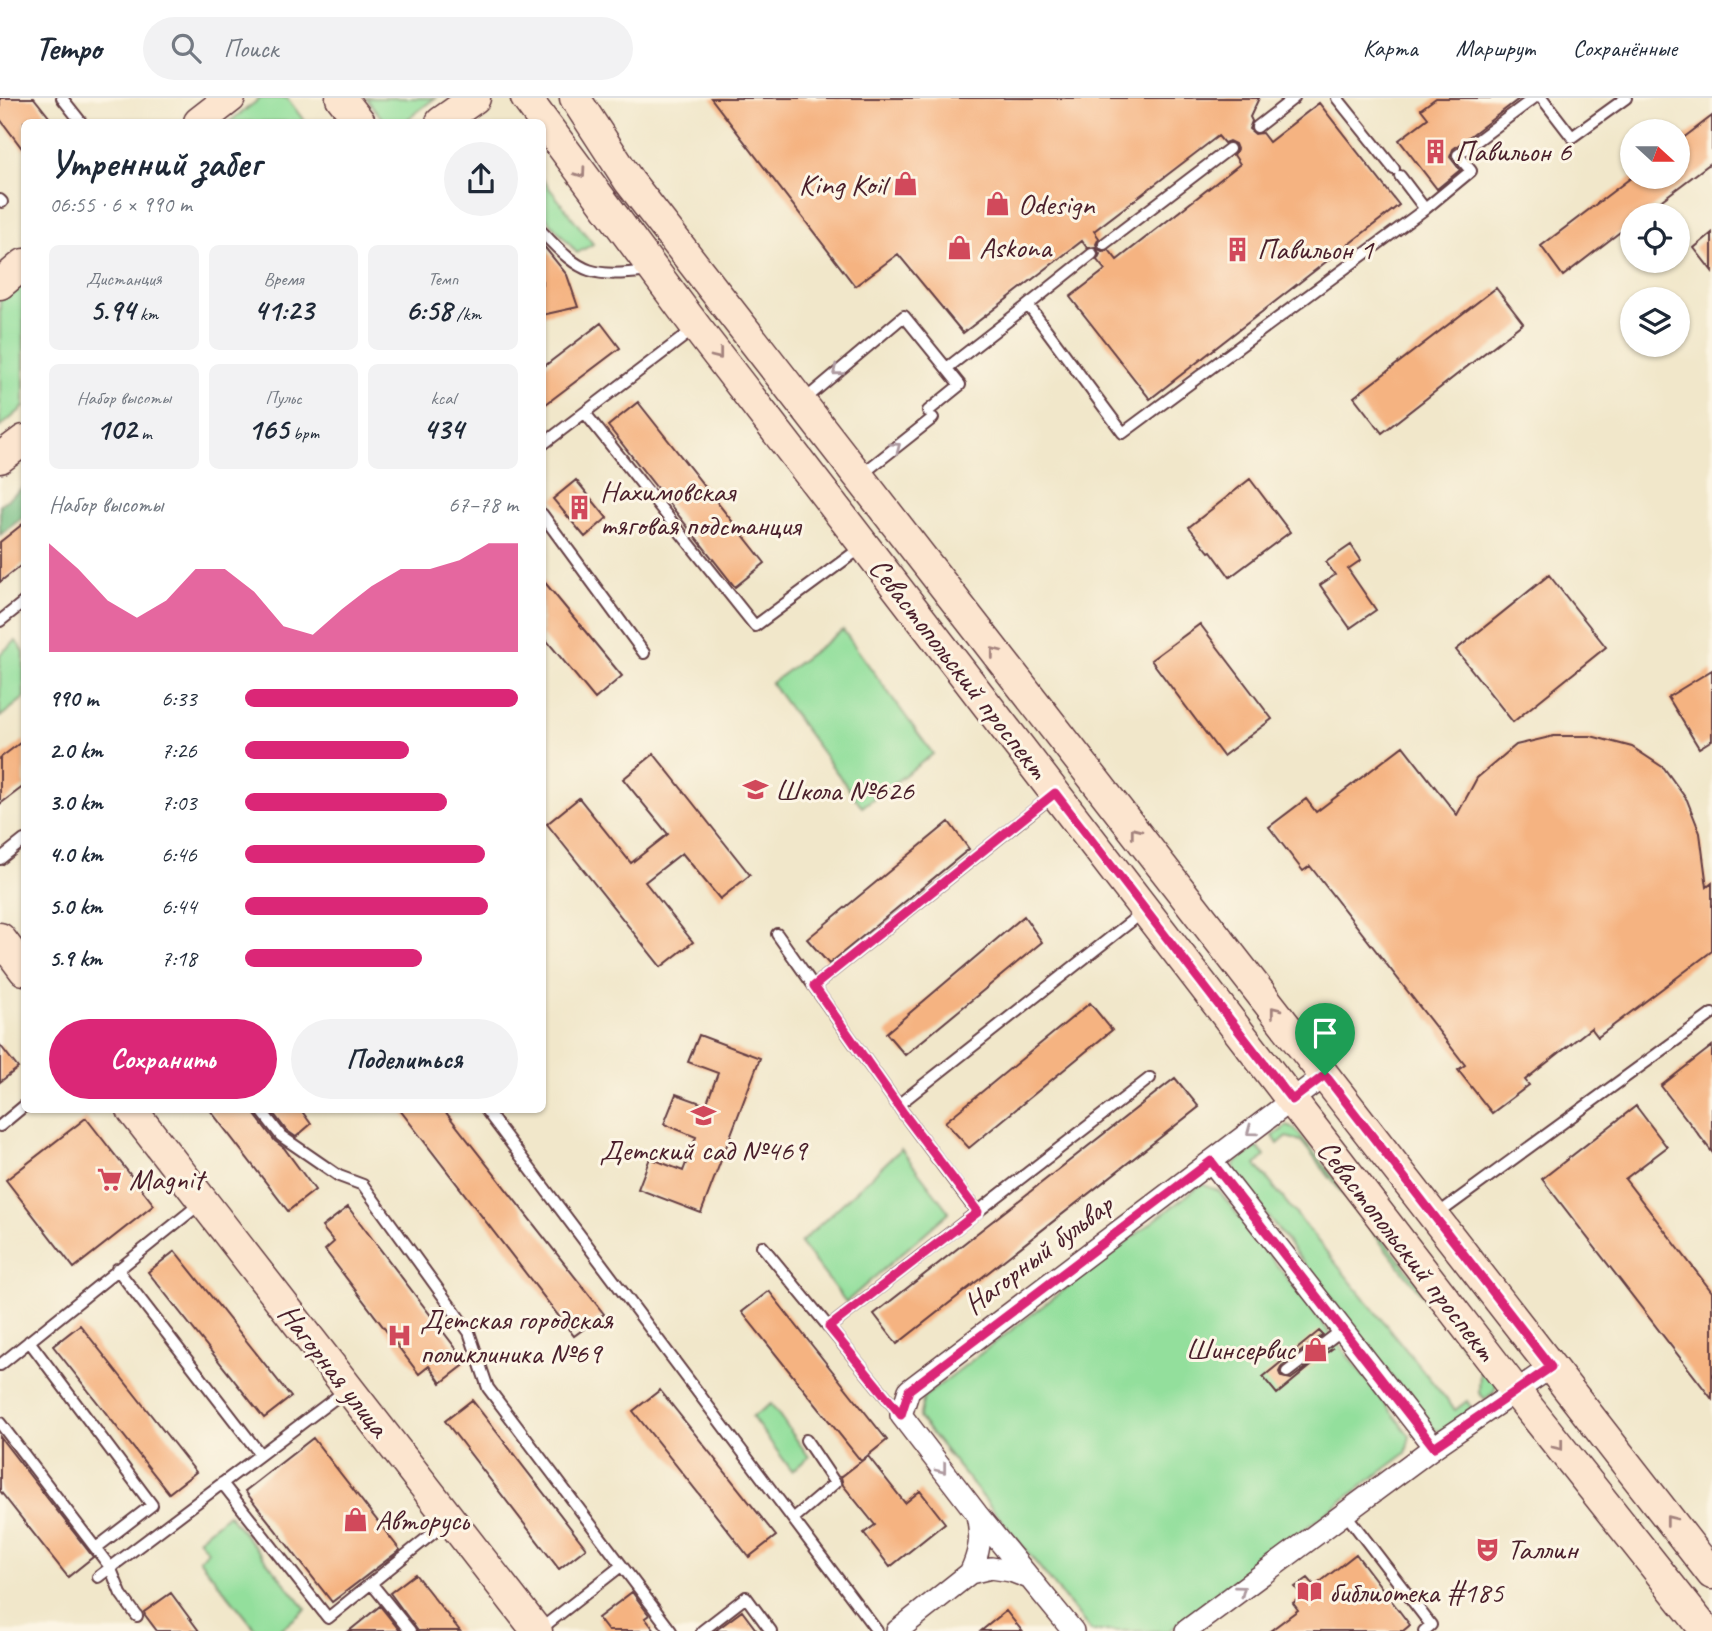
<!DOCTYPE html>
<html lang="ru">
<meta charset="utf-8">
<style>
:root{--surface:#fff;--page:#f2f2f3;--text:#1f2937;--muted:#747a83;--line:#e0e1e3;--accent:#db2777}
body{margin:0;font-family:Caveat,sans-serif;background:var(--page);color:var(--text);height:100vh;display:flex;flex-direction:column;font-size:26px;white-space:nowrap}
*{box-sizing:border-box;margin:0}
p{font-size:23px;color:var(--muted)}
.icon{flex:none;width:38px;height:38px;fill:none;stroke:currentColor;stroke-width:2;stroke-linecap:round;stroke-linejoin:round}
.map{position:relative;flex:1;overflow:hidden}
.side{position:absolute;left:21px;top:21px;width:525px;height:994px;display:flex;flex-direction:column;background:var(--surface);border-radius:10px;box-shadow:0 2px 5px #0004}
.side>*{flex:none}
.needle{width:46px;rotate:111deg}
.tools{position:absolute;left:1620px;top:21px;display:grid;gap:14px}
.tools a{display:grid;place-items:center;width:70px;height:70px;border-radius:50%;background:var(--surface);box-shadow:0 2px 5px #0004;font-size:35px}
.pin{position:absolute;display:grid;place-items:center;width:60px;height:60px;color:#fff;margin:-72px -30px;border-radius:50% 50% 50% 0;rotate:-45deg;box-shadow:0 0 7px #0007}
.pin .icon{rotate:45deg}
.round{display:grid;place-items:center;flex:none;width:74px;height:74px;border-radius:37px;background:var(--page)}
.summary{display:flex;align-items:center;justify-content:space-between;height:119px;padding:0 28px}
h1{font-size:38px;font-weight:800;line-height:52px}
.metrics{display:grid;grid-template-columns:repeat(3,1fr);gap:10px;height:119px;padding:7px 28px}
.metrics div{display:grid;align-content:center;border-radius:10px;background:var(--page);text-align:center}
.metrics b{font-size:30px;font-weight:800}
.metrics small{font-size:19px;font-weight:400}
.metrics p{font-size:19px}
.chart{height:196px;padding:14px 28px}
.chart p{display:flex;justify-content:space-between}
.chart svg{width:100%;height:126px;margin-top:7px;fill:var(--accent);opacity:.7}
.button{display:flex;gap:14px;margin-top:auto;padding:14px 28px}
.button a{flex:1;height:80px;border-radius:42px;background:var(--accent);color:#fff;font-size:28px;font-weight:800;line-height:80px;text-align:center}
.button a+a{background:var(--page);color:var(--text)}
ul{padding:0 28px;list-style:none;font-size:23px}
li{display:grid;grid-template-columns:112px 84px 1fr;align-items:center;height:52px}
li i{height:18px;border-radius:9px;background:var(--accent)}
header{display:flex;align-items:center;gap:42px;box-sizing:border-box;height:98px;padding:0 35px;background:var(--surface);border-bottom:2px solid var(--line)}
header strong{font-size:33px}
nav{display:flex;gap:38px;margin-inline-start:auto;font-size:24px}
.search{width:490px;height:63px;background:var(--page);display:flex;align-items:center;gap:18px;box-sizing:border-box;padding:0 24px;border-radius:38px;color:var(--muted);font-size:26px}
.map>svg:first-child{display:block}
.green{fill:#93df9c;stroke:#6e7f64;stroke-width:2}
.forest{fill:#76be84;stroke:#606e58;stroke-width:2}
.building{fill:#f5b381;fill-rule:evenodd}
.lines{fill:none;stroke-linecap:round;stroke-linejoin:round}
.lane-casing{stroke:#633d43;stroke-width:14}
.street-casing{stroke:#633d43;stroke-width:24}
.secondary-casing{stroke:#633d43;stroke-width:33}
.lane{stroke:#fff;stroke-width:10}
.street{stroke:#fff;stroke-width:21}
.secondary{stroke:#fce5cf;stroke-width:30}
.oneway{stroke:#a3827d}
.oneway2{stroke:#ae9aa0}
.route-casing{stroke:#fff;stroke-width:14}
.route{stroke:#db2777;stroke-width:9}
.labels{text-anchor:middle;stroke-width:6;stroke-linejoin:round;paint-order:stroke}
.poi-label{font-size:30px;fill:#4a1f2b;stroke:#fcf5e5;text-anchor:start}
.street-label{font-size:30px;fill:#4a1f2b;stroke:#fcf5e5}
</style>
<header>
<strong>Tempo</strong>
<div class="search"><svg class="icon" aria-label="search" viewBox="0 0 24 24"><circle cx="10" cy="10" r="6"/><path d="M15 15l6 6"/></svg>Поиск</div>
<nav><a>Карта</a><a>Маршрут</a><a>Сохранённые</a></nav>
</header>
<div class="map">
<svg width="1712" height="1533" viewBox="0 0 1712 1533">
<rect width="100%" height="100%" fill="#fcf5e5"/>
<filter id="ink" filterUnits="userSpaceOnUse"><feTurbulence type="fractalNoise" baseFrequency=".0143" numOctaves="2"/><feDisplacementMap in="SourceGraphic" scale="14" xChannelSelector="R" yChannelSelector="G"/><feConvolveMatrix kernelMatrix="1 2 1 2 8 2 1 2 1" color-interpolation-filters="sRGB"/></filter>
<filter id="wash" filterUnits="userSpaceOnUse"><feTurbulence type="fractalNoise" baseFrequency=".00686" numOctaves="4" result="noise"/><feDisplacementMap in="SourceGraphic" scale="28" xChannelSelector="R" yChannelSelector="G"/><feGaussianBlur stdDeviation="1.57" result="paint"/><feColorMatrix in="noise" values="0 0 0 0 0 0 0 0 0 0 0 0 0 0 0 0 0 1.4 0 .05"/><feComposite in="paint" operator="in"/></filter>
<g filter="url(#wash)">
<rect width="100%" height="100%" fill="#f1e7ca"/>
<path class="green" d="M261,0H287L305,24H229Z
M366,0H435L404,24H385Z
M543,82L593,146L577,155L543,116Z
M24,184V309L0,329V203Z
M843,532L933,656L862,709L771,585Z
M16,543L24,554V600L0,619V556Z
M1287,1028L1295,1031L1497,1284L1494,1294L1485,1301L1479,1295L1480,1271L1301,1043L1286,1039L1278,1046L1273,1038Z
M1257,1049L1265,1058L1256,1067L1455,1312L1467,1303L1472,1311L1441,1333L1432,1331L1235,1076L1234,1066Z
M901,1051L949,1114L846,1204L800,1145Z
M1202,1086L1219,1093L1410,1338L1406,1355L1169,1533H1091L919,1320L924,1299Z
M771,1306L809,1359L792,1373L752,1319Z
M228,1416L306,1511L279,1533H257L199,1461L208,1453L198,1441Z"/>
<path class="forest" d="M24,389V418L0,437V407Z"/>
<g id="blocks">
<path class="building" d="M0,0H34L53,24H24V53L0,21Z
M711,0H1259L1250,19L1252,23L1249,31L1255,36L1262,35L1269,44L1319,5L1399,107L1150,301L1070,199L1105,172L1097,162L1100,156L1095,149L1087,150L1082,143L963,235L898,156L855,188ZM1218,38L1224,45L1229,43L1235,46L1237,51L1234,57L1240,66L1117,162L1109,152L1104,154L1098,151L1096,146L1099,140L1094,133Z
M1436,0H1520L1453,51L1450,59L1460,72L1437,91L1399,42L1428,20L1421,11Z
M1712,18V64L1642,117H1633V124L1563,178L1541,148L1632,79H1678V44Z
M1712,135V173L1694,150Z
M542,146L567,177L578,209L542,217Z
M1496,190L1523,225L1382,335L1354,299Z
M601,225L620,250L542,309V270Z
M638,304L765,465L735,489L608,328Z
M1250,381L1290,434L1230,479L1211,453L1209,454L1189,429Z
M576,382L607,420L585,439L553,401Z
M24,425V465L0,484V444Z
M1351,447L1361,462L1348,471L1376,512L1350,530L1320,487L1335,477L1326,464Z
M1549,477L1606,549L1513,624L1456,552Z
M542,481L622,578L595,601L542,537Z
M1200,526L1272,621L1223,658L1151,562Z
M1712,572V642L1699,650L1668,599Z
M1554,638H1591L1632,649L1664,670L1687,702L1700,735L1707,789L1712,785V853L1598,939L1591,930L1525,982L1529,987L1492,1015L1458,972L1465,967L1310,768L1303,773L1269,729L1306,701L1316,714L1403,648L1457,717L1477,680L1516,647Z
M24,642V688L0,706V660Z
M654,656L750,777L720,801L682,755L645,784L693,844L661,869L547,726L579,700L631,765L668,736L623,681Z
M949,724L969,751L829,866L807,841Z
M1024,818L1042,844L905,957L886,935Z
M1090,905L1112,932L969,1050L945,1024Z
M699,937L760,960L701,1115L638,1091L650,1060L683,1073L696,1039L664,1026L676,996L706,1007L718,975L688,964Z
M0,947L18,970L0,984Z
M1712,948V1054L1661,988Z
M1175,980L1199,1009L897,1246L874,1216Z
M1636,1008L1667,1049L1625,1081L1712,1194V1301L1542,1081Z
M210,1012H253L255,1017L275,1043L284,1050L315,1092L288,1113Z
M271,1012H301L311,1026L296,1039L286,1032Z
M400,1012H444L604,1216L574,1238Z
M86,1020L154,1107L74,1170L6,1082Z
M348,1109L467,1265L441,1285L429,1268L419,1276L325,1152L334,1144L322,1129Z
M175,1153L291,1299L264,1320L148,1174Z
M769,1193L887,1342L861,1363L742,1214Z
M80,1227L196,1374L169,1395L53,1248Z
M1319,1233L1323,1237L1282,1268L1279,1274L1281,1279L1291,1281L1333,1250L1277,1296L1263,1279Z
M660,1292L776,1438L749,1459L633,1313Z
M472,1302L586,1450L559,1471L445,1323Z
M0,1339L93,1459L68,1479L0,1393Z
M313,1340L400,1452L332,1504L245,1393Z
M868,1358L905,1405L920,1393L945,1425L890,1469L864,1435L875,1427L843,1387L841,1379Z
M1356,1456L1410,1527L1403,1533H1270L1298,1512L1293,1505L1302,1498L1295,1489L1308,1480L1315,1488Z
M415,1476L460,1533H418L390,1495Z
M632,1494L649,1517L645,1520L655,1533H608L598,1520Z
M171,1495L199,1533H157L145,1517L144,1514Z
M380,1508L400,1533H349Z
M742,1513L757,1533H715Z
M1006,1513L1022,1533H981Z"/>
</g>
</g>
<g filter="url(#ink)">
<use href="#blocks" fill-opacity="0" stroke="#633d43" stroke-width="2"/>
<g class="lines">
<defs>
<path id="lane" d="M62,0L81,24
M1337,0L1394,71
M1542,0L1572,39L1626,0
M1257,29L1294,0
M0,102L2,104
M1425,111L1471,73L1458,57L1534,0
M542,134C583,178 592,179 650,173
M1104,146L1229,51
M1092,156L1028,207L1123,335L1425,111L1400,78
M947,270L1028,207
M802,304L904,218L960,287L928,313
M585,315L755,528L862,449
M542,347L694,231
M861,377L933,320
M542,416L644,555
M0,523L24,504
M0,761L24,742
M777,836L904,1016L977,1114
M814,888L1053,697
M898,1007L1143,814
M261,1012L281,1038L339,1078L363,1087L469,1234L488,1290L671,1533
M486,1012L877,1533
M0,1028L24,1008
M1435,1118L1712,916
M762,1148L901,1317
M117,1171L260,1356
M829,1229L1150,980
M29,1243L152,1407L96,1450
M0,1267L201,1105
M1287,1274L1342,1232
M0,1325L110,1469L121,1496L137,1518
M222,1385L328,1520L448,1423
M1345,1415L1431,1527L1424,1533
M793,1421L835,1385L806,1342
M98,1479L346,1292
M371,1485L410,1533
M538,1533L621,1468
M702,1533L746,1499L771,1533"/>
<path id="street" d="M1211,1063L1434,1349
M970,1475C980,1454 982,1439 977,1417
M897,1533L970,1475L991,1470L1011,1473L1029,1480
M1073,1533L977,1416L901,1317L909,1292L1325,977
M1186,1533L1434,1349L1551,1269"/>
<path id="secondary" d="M341,0L360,24
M526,0L696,229L1517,1295L1706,1533
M575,0L629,83L1712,1476
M199,24L230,0
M441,24L475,0
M0,186L24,166
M0,360L24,342
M0,840L24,872
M132,1012L537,1533"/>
</defs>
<use href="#lane" class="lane-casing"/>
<use href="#street" class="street-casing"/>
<use href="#secondary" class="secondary-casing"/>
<use href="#lane" class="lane"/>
<use href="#street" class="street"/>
<use href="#secondary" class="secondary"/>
</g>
<defs><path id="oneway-chevron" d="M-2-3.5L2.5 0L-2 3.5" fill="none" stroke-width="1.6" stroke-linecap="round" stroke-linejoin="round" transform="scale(1.75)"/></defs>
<g class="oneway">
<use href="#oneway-chevron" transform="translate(581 75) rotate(54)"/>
<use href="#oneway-chevron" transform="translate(718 257) rotate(52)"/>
<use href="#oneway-chevron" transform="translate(995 554) rotate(-128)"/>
<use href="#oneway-chevron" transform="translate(1135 734) rotate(-128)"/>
<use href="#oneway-chevron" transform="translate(1275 913) rotate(-128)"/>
<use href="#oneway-chevron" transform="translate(1559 1348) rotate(52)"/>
<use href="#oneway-chevron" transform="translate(1670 1422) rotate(-128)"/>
</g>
<g class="oneway2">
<use href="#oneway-chevron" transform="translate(837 273) rotate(141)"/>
<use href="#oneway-chevron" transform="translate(896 349) rotate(-37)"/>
<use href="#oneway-chevron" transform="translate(1251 1033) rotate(143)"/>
<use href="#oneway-chevron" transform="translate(942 1371) rotate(52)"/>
<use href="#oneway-chevron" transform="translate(1241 1492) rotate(-37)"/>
</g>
</g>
<g class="lines" filter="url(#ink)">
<defs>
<path id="route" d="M1055,695L1292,1002L1325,977L1551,1269L1434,1349L1211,1063L909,1292L901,1317L829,1229L978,1114L904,1016L814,888Z"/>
</defs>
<use href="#route" class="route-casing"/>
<use href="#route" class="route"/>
</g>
<defs>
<symbol id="building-bare" viewBox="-9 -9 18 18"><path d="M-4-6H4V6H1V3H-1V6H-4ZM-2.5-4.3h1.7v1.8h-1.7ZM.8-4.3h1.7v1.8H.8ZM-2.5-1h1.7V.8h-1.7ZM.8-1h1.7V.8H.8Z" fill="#d1495b" stroke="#fcf5e5" stroke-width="2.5" paint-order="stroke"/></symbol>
<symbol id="shop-bare" viewBox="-9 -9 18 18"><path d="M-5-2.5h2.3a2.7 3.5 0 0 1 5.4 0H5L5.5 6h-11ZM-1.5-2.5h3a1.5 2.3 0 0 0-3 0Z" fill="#d1495b" stroke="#fcf5e5" stroke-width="2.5" paint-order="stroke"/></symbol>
<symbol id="school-bare" viewBox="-9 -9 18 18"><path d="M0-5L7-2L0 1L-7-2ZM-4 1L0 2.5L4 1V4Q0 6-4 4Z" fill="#d1495b" stroke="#fcf5e5" stroke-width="2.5" paint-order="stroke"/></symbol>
<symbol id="supermarket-bare" viewBox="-9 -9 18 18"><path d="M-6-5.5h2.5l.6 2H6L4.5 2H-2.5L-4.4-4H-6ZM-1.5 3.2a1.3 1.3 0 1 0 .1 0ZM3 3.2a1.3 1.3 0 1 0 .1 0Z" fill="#d1495b" stroke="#fcf5e5" stroke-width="2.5" paint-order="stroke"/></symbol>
<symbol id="hospital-bare" viewBox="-9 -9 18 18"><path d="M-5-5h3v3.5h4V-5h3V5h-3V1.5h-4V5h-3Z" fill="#d1495b" stroke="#fcf5e5" stroke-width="2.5" paint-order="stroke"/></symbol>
<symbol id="theatre-bare" viewBox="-9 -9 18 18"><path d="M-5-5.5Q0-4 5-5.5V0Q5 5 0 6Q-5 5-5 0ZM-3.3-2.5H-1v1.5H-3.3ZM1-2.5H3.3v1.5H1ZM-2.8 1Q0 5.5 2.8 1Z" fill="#d1495b" stroke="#fcf5e5" stroke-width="2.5" paint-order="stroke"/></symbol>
<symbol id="library-bare" viewBox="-9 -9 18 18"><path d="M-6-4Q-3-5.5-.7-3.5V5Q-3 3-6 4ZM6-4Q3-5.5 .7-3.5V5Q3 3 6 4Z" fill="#d1495b" stroke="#fcf5e5" stroke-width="2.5" paint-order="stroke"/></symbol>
</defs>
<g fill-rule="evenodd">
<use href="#building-bare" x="1418" y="36" width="35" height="35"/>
<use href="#shop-bare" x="888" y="68" width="35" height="35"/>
<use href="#shop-bare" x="980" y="88" width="35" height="35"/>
<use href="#shop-bare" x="942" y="132" width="35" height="35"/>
<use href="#building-bare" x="1220" y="134" width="35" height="35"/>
<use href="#building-bare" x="562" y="392" width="35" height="35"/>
<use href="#school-bare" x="738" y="674" width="35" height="35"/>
<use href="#school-bare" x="686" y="1000" width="35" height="35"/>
<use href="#supermarket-bare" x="92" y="1064" width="35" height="35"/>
<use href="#hospital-bare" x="382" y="1220" width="35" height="35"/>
<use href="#shop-bare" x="1298" y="1234" width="35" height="35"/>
<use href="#shop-bare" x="338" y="1404" width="35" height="35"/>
<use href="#theatre-bare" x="1470" y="1434" width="35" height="35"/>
<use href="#library-bare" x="1292" y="1476" width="35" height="35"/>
</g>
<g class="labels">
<g class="poi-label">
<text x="1455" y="63">Павильон 6</text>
<text x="886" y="96" text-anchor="end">King Koil</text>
<text x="1018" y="116">Odesign</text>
<text x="979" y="159">Askona</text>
<text x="1257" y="161">Павильон 1</text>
<text x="600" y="403">Нахимовская<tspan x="600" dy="34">тяговая подстанция</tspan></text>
<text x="775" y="702">Школа №626</text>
<text x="703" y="1062" text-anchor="middle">Детский сад №469</text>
<text x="129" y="1091">Magnit</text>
<text x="420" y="1231">Детская городская<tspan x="420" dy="34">поликлиника №69</tspan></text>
<text x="1295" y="1261" text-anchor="end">Шинсервис</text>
<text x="375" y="1432">Авторусь</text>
<text x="1507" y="1461">Таллин</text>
<text x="1329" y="1504">библиотека #185</text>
</g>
<g class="street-label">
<text transform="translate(959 570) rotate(52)" y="10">Севастопольский проспект</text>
<text transform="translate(1407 1152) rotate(52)" y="10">Севастопольский проспект</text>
<text transform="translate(1038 1156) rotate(-37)" y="10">Нагорный бульвар</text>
<text transform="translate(334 1272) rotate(52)" y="10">Нагорная улица</text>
</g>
</g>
</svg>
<div class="tools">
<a><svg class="needle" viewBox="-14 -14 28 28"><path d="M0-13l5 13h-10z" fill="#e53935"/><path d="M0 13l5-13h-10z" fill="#747a83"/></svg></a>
<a><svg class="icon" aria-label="locate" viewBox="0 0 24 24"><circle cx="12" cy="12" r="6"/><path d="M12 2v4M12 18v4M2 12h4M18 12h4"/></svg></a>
<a><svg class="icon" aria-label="layers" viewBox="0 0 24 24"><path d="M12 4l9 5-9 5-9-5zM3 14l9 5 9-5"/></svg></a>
</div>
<div class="pin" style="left:1325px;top:977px;background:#1e9e55"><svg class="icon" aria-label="arrive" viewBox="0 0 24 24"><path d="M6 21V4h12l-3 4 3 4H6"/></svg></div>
<section class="side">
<div class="summary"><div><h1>Утренний забег</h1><p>06:55 · 6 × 990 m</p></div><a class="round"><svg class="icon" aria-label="share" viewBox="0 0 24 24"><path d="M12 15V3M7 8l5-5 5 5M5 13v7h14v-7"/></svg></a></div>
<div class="metrics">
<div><p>Дистанция</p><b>5.94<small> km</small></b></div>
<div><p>Время</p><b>41:23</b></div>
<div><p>Темп</p><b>6:58<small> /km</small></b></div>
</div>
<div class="metrics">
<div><p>Набор высоты</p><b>102<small> m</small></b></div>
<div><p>Пульс</p><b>165<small> bpm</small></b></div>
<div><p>kcal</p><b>434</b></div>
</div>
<div class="chart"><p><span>Набор высоты</span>67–78 m</p>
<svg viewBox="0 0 160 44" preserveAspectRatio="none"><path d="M0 44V6L10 15L20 26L30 32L40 26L50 15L60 15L70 23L80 35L90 38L100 29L110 21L120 15L130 15L140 12L150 6L160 6V44z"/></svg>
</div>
<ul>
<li><b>990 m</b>6:33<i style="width:100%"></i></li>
<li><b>2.0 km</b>7:26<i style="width:60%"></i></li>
<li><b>3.0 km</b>7:03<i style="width:74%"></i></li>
<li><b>4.0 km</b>6:46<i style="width:88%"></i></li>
<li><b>5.0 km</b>6:44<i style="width:89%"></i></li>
<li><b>5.9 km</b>7:18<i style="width:65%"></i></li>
</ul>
<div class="button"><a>Сохранить</a><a>Поделиться</a></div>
</section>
</div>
